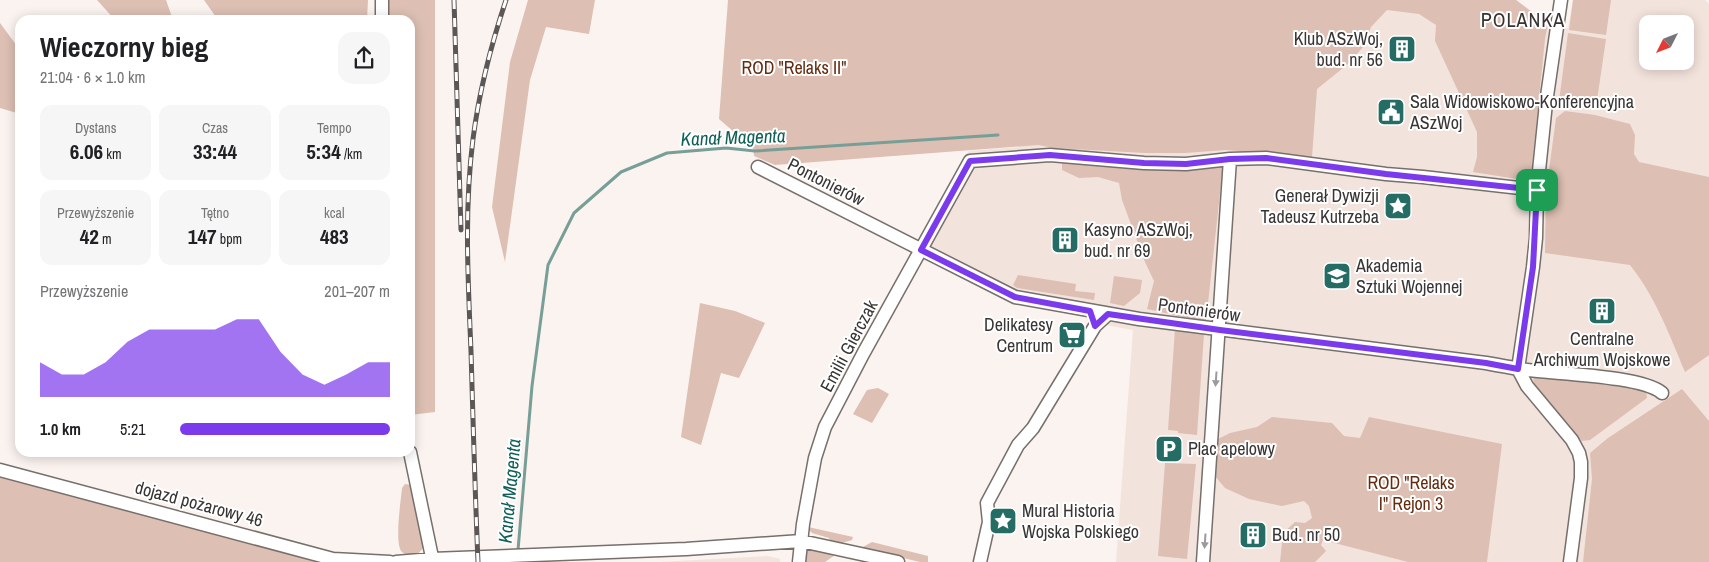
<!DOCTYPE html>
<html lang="pl">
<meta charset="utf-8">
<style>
:root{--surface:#fff;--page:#f6f6f6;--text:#202124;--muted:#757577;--accent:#7c3aed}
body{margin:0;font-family:"Archivo Narrow",sans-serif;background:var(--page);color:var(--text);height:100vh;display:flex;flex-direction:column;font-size:19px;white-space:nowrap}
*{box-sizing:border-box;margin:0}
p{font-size:16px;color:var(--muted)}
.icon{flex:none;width:28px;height:28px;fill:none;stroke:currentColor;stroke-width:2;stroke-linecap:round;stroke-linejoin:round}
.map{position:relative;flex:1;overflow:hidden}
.details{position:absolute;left:15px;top:15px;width:400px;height:442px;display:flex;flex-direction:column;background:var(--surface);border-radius:15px;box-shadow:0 2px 12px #0003}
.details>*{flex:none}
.needle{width:32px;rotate:228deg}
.tools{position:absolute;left:1639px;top:15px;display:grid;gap:10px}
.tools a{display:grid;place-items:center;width:55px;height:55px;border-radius:10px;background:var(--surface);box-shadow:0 2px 12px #0003;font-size:25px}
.pin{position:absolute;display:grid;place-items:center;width:42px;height:42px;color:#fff;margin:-21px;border-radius:10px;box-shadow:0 2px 8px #0006}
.round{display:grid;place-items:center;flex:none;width:52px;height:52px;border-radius:15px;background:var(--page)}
.head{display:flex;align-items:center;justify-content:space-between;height:85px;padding:0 25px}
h1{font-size:28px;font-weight:700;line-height:38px}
.figures{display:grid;grid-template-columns:repeat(3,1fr);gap:8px;height:85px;padding:5px 25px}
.figures div{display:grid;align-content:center;border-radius:12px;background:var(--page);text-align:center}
.figures b{font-size:21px;font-weight:700}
.figures small{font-size:14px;font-weight:400}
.figures p{font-size:14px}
.chart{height:140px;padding:10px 25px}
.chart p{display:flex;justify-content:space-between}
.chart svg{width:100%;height:90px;margin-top:5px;fill:var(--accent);opacity:.7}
ul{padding:0 25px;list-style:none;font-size:16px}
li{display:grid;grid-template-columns:80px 60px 1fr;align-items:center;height:38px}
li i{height:12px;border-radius:6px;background:var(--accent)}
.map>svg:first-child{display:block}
.built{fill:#f3e3dd;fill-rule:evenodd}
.green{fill:#ddbfb3}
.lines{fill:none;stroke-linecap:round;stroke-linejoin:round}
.stream{stroke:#779e97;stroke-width:3}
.minor-casing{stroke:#766f6c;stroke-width:15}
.minor{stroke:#fff;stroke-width:12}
.rail-casing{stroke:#5c5756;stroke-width:5}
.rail{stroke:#fff;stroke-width:3;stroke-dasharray:9;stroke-linecap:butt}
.oneway{fill:#9c9a9a}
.route-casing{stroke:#fff;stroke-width:10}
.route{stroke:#7c3aed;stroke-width:6}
.labels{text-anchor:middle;stroke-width:4;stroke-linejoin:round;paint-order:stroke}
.poi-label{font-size:18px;fill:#393534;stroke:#fff;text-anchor:start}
.park-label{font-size:18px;fill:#642b0f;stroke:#fff}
.street-label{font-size:18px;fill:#393534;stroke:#fff}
.water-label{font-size:19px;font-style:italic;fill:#0f5f57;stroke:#fff}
.quarter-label{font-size:20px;letter-spacing:1px;fill:#383230;stroke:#fff}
</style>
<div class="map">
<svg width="1709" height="562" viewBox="0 0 1709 562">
<rect width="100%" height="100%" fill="#fbf3ef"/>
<path class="built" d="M1014,0H1516L1548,24L1568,28L1573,0H1705L1709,4V562H1116L1133,330L1089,322L1083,313L1016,301L916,251L969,151L1019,147ZM1648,24H1685V61H1648Z
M768,556L780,559V562H660Z"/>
<path class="green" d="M97,0H166L173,20H115Z
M204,0H368L367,20H218Z
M387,0H435V412L410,415V20H387Z
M528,0H595L589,34L546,27L530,80L505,262L492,207L510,62Z
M728,0H1516L1548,24L1545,39L1531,175L1523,180L1473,172L1477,157V132L1435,41L1436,25L1419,14L1387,10L1371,27L1364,46L1348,64L1317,89L1312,157L1226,150L1185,153H1145L1054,148L1038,145L775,165L754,156L752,139H742L719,119Z
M1573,0H1611L1606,35L1569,30Z
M0,23L20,50V114L0,108Z
M1568,33L1606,39L1596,107L1559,101Z
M1565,111L1595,115L1630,124L1635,135L1634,154L1639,162L1709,177V355L1685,372C1669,334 1656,298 1630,265L1545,253L1546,192L1556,118Z
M1062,162C1115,166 1170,174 1223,166L1206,322L1147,309L1154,281L1145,262L1122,200L1119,183L1098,177L1079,178L1062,170Z
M1018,275L1076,284L1075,291L1095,293L1094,300L1017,288L1013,285Z
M1114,276L1142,280L1140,293L1124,306L1110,303Z
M700,303L735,311L765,323L739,378L721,373L701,445L681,437Z
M1175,329L1203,332L1204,334L1197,435L1178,433V431L1168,430Z
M1533,376L1639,389L1646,390L1647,398L1590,440L1582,441L1575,435L1534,385Z
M878,388L889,394L872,423L853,414L867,390Z
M1682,389L1709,421V562H1583L1592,479L1590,453L1608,438Z
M1272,417L1332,423L1344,436L1360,438L1369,417L1502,444L1487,562H1408L1323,540L1321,545L1326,551L1315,562H1280L1283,533L1295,522L1305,523L1312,518L1309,506L1304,501L1282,506L1249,499L1225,488L1214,475V441L1230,433L1257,427Z
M1165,463L1196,464L1187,559L1158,556Z
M0,476L324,562H0Z
M405,484L412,485L424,547L417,555C412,555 406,556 402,552C394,544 401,500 402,488Z
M808,527L853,537L852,540L842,543L830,540L829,538L812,533L808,529Z
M872,542L928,556V562H920L861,548Z
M811,548L838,553L825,562H802L805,553Z"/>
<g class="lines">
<path class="stream" d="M517,562L532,386L548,265L574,213L621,172L667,153L726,148L755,151L998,135"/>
<defs>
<path id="minor" d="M382,0V20
M1561,0L1546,103L1537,190L1536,238L1533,267L1518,369L1527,386L1572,440L1579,453L1581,462V478L1570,562
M758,167L1015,297L1139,319L1486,363C1497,365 1508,367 1520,369C1551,374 1641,375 1662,393
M410,452L433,562
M0,470L333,559L390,562
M396,562L432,559L686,549L801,541L898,562
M799,562L803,524L815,458L825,427L863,354L970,161L1050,155L1144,163L1186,164L1230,159L1266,158L1386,174L1423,177L1537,190
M980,562L989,522L987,503L1018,445L1033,428L1095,326L1108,314
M1203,562L1230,159"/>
</defs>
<use href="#minor" class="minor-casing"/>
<use href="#minor" class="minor"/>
<defs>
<path id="rail" d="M454,0L461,230
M478,562C475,492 473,421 471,351C468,280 464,210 473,139C479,92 491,45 506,0"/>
</defs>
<use href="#rail" class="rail-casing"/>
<use href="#rail" class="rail"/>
</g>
<defs><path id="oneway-solid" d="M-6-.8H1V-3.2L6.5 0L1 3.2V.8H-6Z" transform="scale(1.25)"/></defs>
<g class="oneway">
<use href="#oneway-solid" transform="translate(1216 379) rotate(94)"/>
<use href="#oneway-solid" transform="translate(1205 541) rotate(94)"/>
</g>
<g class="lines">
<defs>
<path id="route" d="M1050,155L1144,163L1186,164L1230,159L1266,158L1386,174L1537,190L1533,267L1518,369L1486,363L1220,330L1108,314L1095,326L1090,311L1015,297L921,250L970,161Z"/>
</defs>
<use href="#route" class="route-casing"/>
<use href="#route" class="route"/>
</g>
<defs>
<symbol id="building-square" viewBox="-11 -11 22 22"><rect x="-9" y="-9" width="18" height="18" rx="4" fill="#256d64" stroke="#fff"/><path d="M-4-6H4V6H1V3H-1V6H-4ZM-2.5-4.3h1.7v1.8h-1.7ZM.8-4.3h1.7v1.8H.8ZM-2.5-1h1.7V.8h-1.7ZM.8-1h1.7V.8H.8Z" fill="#fff"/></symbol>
<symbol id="civic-square" viewBox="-11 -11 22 22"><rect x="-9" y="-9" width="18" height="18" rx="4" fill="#256d64" stroke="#fff"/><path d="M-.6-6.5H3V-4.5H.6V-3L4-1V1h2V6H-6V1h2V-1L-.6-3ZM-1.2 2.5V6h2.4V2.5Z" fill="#fff"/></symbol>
<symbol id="sight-square" viewBox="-11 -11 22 22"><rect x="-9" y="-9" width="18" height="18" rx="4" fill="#256d64" stroke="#fff"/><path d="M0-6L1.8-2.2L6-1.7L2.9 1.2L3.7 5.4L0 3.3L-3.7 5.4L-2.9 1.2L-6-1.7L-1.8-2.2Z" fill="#fff"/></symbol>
<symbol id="university-square" viewBox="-11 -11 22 22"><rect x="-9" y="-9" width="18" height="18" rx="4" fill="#256d64" stroke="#fff"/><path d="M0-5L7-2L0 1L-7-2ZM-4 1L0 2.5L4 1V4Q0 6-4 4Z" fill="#fff"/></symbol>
<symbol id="supermarket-square" viewBox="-11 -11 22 22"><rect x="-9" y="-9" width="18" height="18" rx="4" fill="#256d64" stroke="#fff"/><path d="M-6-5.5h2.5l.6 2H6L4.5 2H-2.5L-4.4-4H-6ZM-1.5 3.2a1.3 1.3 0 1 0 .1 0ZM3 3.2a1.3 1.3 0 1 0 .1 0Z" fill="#fff"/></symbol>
<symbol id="parking-square" viewBox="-11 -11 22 22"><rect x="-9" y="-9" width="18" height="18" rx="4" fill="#256d64" stroke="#fff"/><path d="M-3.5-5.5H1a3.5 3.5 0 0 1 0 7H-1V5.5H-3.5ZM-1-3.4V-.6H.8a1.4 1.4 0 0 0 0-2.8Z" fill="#fff"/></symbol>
</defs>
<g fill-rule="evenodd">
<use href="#building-square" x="1386" y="33" width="32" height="32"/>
<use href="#civic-square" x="1375" y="96" width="32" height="32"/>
<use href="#sight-square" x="1382" y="190" width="32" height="32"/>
<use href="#building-square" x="1049" y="224" width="32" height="32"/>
<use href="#university-square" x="1321" y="260" width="32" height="32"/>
<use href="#building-square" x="1586" y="295" width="32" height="32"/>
<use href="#supermarket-square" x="1056" y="319" width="32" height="32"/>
<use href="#parking-square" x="1153" y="433" width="32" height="32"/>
<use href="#sight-square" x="987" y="505" width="32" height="32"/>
<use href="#building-square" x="1237" y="519" width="32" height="32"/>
</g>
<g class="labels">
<g class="poi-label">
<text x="1383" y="45" text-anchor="end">Klub ASzWoj,<tspan x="1383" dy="21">bud. nr 56</tspan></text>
<text x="1410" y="108">Sala Widowiskowo-Konferencyjna<tspan x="1410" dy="21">ASzWoj</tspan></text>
<text x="1379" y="202" text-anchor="end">Generał Dywizji<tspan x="1379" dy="21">Tadeusz Kutrzeba</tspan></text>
<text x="1084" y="236">Kasyno ASzWoj,<tspan x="1084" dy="21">bud. nr 69</tspan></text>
<text x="1356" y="272">Akademia<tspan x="1356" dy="21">Sztuki Wojennej</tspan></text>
<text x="1053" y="331" text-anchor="end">Delikatesy<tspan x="1053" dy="21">Centrum</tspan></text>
<text x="1602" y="345" text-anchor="middle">Centralne<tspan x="1602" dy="21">Archiwum Wojskowe</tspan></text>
<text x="1188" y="455">Plac apelowy</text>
<text x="1022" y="517">Mural Historia<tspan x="1022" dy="21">Wojska Polskiego</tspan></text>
<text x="1272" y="541">Bud. nr 50</text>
</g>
<g class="park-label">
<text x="794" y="74">ROD "Relaks II"</text>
<text x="1411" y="489">ROD "Relaks<tspan x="1411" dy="21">I" Rejon 3</tspan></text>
</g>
<g class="street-label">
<text transform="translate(826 182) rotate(27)" y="6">Pontonierów</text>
<text transform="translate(1199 310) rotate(8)" y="6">Pontonierów</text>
<text transform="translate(849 346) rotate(-62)" y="6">Emilii Gierczak</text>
<text transform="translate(199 504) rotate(15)" y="6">dojazd pożarowy 46</text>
</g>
<g class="water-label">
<text transform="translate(733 137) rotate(-2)" y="7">Kanał Magenta</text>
<text transform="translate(509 491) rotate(-85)" y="7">Kanał Magenta</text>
</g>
<g class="quarter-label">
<text x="1523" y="27">POLANKA</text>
</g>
</g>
</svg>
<div class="tools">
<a><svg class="needle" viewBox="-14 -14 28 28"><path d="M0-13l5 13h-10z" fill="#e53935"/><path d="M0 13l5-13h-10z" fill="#757577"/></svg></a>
</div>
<div class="pin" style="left:1537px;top:190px;background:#1e9e55"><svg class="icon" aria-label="arrive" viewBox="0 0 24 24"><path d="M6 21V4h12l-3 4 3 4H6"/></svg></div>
<section class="details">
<div class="head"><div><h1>Wieczorny bieg</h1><p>21:04 · 6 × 1.0 km</p></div><a class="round"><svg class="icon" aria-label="share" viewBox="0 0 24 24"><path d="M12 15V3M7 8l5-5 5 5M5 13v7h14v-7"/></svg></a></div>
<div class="figures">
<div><p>Dystans</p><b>6.06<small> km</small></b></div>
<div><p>Czas</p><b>33:44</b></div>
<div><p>Tempo</p><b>5:34<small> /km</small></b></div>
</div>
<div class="figures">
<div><p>Przewyższenie</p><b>42<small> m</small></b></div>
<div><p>Tętno</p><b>147<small> bpm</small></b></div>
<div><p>kcal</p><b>483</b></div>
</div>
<div class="chart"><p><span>Przewyższenie</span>201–207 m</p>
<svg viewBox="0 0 160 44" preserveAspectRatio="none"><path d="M0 44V27L10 33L20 33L30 27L40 17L50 11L60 11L70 11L80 11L90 6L100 6L110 22L120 33L130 38L140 33L150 27L160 27V44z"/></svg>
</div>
<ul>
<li><b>1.0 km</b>5:21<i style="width:100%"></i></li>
</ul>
</section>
</div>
